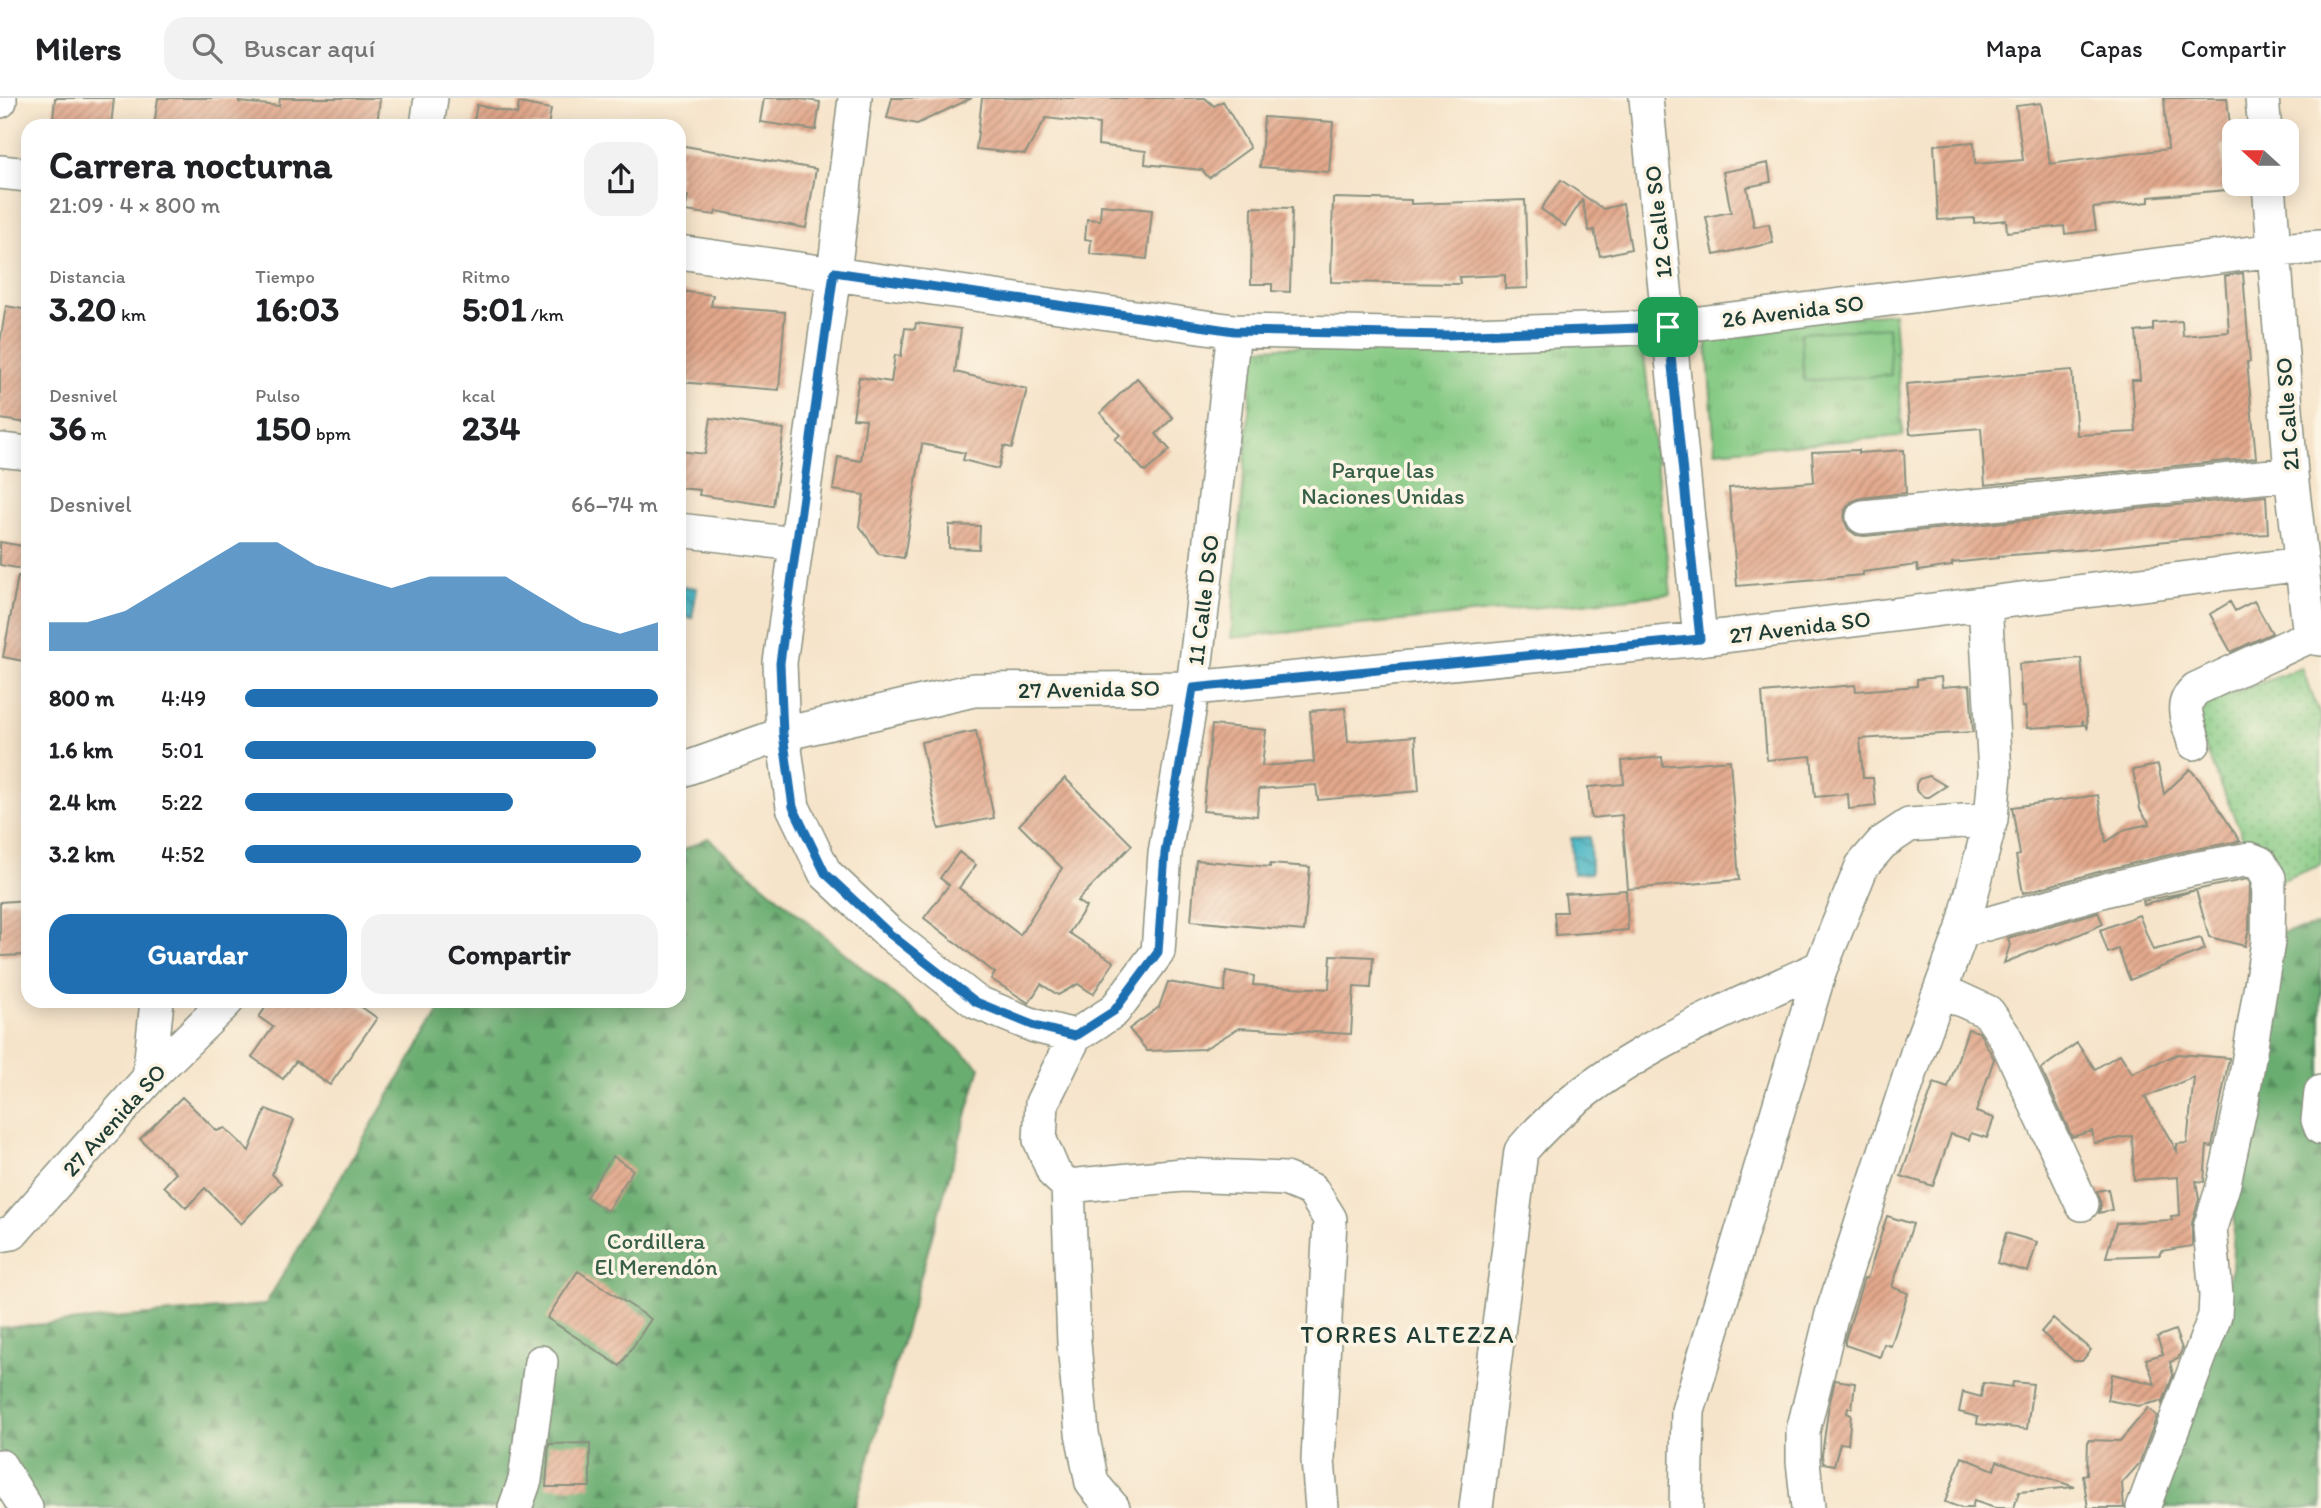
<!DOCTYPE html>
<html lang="es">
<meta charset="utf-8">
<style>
:root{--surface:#fff;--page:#f2f2f2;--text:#202124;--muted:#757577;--line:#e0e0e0;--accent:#1f6fb2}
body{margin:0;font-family:Itim,sans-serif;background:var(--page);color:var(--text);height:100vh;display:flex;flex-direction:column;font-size:26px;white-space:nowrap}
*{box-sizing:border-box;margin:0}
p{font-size:23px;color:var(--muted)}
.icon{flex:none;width:38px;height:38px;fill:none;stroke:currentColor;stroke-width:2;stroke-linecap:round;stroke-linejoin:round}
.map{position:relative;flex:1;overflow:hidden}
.side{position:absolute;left:21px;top:21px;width:665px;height:889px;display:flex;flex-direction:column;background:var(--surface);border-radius:21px;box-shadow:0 4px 18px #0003}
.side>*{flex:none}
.needle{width:46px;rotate:291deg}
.fabs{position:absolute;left:2222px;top:21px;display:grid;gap:14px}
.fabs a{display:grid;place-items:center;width:77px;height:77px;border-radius:14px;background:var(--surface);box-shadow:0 4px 18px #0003;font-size:35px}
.pin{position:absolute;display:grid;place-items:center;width:60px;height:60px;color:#fff;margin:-30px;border-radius:14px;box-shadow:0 4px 10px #0006}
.round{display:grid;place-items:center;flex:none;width:74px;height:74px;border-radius:21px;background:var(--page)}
.summary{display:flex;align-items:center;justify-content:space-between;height:119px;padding:0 28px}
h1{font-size:38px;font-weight:700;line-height:52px}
.metrics{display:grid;grid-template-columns:repeat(3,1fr);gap:10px;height:119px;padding:7px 28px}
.metrics div{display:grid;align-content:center}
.metrics b{font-size:35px;font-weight:700}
.metrics small{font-size:19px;font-weight:400}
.metrics p{font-size:19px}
.chart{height:196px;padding:14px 28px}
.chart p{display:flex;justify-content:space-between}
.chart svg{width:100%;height:126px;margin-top:7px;fill:var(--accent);opacity:.7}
.button{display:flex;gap:14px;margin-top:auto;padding:14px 28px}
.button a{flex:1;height:80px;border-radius:21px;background:var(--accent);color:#fff;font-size:28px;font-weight:700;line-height:80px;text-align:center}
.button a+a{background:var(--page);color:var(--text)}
ul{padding:0 28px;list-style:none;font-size:23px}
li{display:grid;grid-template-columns:112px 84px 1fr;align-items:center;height:52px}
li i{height:18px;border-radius:9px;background:var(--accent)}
header{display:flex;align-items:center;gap:42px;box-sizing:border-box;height:98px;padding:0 35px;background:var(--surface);border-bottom:2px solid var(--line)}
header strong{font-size:33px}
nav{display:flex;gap:38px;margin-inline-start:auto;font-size:24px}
.search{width:490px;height:63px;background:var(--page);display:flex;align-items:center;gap:18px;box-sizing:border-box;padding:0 24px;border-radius:21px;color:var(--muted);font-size:26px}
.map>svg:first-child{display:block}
.grass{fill:url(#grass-dots);stroke:#52835c;stroke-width:2}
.forest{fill:url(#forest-firs);stroke:#457552;stroke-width:2}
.park{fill:url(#park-tufts);stroke:#52835c;stroke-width:2}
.garden{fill:#84c983;stroke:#52835c;stroke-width:2}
.water{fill:url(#water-waves);stroke:#34797c;stroke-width:2}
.building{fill:url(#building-hatch);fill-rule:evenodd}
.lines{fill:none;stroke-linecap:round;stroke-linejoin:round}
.minor-casing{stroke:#8a907f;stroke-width:36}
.minor{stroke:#fff;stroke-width:33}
.route-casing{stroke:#fff;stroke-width:14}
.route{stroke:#1f6fb2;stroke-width:9}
.labels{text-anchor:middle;stroke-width:7;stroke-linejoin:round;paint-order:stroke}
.street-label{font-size:23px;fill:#1f3d34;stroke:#fcf5e5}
.park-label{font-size:23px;fill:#386048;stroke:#fcf5e5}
.neighbourhood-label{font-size:24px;letter-spacing:2px;fill:#1f3d34;stroke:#fcf5e5}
</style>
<header>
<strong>Milers</strong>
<div class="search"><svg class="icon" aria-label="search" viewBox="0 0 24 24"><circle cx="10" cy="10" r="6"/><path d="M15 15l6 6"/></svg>Buscar aquí</div>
<nav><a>Mapa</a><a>Capas</a><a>Compartir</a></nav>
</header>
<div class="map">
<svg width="2321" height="1410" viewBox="0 0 2321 1410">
<defs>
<pattern id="grass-dots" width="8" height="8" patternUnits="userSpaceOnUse" patternTransform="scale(1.75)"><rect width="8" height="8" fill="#84c983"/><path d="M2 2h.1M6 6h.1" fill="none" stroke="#6ba46c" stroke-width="1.8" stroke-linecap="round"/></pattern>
<pattern id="forest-firs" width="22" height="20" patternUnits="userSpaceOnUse" patternTransform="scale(1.75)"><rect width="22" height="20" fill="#6bad71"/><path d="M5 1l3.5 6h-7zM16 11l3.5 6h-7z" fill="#578e5e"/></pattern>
<pattern id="park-tufts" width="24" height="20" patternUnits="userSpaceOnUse" patternTransform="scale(1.75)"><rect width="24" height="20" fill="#84c983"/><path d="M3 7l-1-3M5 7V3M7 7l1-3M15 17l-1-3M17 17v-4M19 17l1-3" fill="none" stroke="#6ba46c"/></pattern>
<pattern id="water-waves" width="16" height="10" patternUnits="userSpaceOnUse" patternTransform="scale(1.75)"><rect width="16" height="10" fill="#48b5c4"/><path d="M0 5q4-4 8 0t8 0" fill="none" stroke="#3b94a0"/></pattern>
<pattern id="building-hatch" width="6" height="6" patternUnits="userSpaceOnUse" patternTransform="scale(1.75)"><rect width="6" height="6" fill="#e3a88c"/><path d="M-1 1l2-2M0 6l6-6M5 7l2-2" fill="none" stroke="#b78a73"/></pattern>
</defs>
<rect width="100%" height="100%" fill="#fcf5e5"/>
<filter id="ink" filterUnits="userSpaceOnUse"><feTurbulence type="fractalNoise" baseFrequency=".0143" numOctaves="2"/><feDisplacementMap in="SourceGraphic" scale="14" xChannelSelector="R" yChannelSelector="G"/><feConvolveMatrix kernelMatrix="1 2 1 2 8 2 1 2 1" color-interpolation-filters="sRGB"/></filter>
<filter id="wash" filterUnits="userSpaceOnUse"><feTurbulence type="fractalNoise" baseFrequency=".00686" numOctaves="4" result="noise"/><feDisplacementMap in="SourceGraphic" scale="28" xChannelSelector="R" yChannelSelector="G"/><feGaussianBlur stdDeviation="1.57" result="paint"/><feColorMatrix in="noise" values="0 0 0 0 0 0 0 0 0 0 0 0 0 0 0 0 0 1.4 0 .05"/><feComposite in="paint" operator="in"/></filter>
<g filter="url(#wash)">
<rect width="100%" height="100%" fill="#f6e4ca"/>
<path class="grass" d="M2302,570L2321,620V767L2264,789L2189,611Z"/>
<path class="forest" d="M708,740L980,969L855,1410H0V1230L265,1207L445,903H679V754Z
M2321,827V1410H2151L2232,1171L2238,1038L2279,835Z"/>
<path class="park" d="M1894,215L1903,338L1715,353L1706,230Z
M1642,239L1671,496L1231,540L1254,250Z"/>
<path class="garden" d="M1888,229L1891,277L1804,283L1801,235Z"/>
<path class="water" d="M682,488L697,490L692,520L679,518Z
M1590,739L1591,775L1573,776L1571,740Z"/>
<g id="blocks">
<path class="building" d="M55,0H114L111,28H75L76,23L53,21Z
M158,0H239V4L279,8L280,0H380L377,28H154Z
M764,0H794L820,4L816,32L760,24Z
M892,0H972L917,26L887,20Z
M982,0H1205L1214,8L1223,3L1250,50L1209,80L1202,72L1145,66L1146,53L1098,47L1099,26L1046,20L1025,56L976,51Z
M2164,0H2227L2232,46L2222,47L2226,92L2149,99V104L2093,110L2096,132L2065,136L2064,128L2007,134L2006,122L1974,125V120L1938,122L1934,47L1974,44L1975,66L2023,62L2016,8L2041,5L2050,66L2168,51Z
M519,5L551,11L548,28H473L477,7L517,16Z
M1264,19L1333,24L1329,74L1260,69Z
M679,47L816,71L806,130L716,113L715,117L685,113L688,98L679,97Z
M1768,65L1771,84L1747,89L1754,129L1769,126L1773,145L1714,157L1706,119L1731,114L1723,74Z
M1561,82L1603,111L1623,106L1631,151L1600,158L1594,132L1589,133L1582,102L1565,128L1541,111Z
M1333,100L1411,102V106L1525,102L1528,190L1505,191V177L1459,179L1460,186L1331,184Z
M1101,107L1152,112L1147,161L1090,156L1091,142L1085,141L1087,121L1100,122Z
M1252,109L1292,110L1290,194L1272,193V186H1251Z
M2243,175L2250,264H2247L2256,360L1985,387L1981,330L1910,336L1906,286L2072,272L2077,337L2136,334L2132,282H2140L2136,234L2153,232V225L2182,223L2183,238L2229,234L2225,178Z
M679,193L713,197L711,208L785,214L779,292L679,284Z
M6,208L28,212V325L0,321V245Z
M916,225L961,231L955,274L1027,291L1012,350L1004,348L998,371L963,362L965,355L922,346L904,460L879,456L859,427L864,397L833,392L838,359L861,363L866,321L853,320L859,279L891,284L895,257L901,258L905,230L915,231Z
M1137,280L1173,320L1156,336L1170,352L1145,374L1115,341L1120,337L1100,315Z
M711,320L784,331L773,408L699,397L700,392L679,390V353L705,356Z
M1858,352V355L1904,352L1906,395L1861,400L1851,404L1845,412L1844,422L1848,431L1856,437L1865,438L2266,398L2268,436L2186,441L2090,451L1998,458V460L1952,465V468L1918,473L1917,467L1863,474V477L1737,488L1729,390L1814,384L1812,354Z
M949,427L980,428L979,451L949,450Z
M0,444L28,449V472L0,467Z
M18,478L28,479V564L3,559Z
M2254,503L2272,535L2231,554L2210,516L2230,504L2235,513Z
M2081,560L2087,630L2082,624V627L2027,630L2025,609H2022L2019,566Z
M1941,579L1942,589L1970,587L1973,634L1860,641L1863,680H1873L1876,708L1849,711L1848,696L1815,699L1811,658L1767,662L1762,595L1855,587L1856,593L1917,588V581Z
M1345,610L1348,644L1415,638L1419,693L1318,702L1316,687L1259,691L1257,718L1203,713L1212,627L1266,632L1262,668L1314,664L1310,613Z
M976,633L994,720L939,731L921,644Z
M1662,659L1663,668L1730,662L1739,782L1628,791L1622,717L1591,720L1588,689L1624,686L1622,663Z
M2158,667L2164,696L2190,671L2203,686L2240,743L2190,752L2105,772L2023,795L2016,758L2020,757L2012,709L2098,697L2106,744L2126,731L2150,726L2140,711L2133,672Z
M1929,678L1946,688L1929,699H1924L1916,692V686L1919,681Z
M1065,680L1132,747L1077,803L1086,809L1069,835L1114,864L1093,896L1078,886L1058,897L1041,886L1029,905L991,881L995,875L924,820L949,787L940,780L959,754L976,767L959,790L1020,837L1062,770L1019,727Z
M1196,762L1270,769V766L1310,769L1304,833L1191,823Z
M2247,781L2250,785L2249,831L2245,848L2209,839L2196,792L2144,807L2143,803Z
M1626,792L1628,832L1556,837L1554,814H1567L1565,796Z
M28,802V857L0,858V804Z
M2098,814L2103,826L2057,846L2056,844L2004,865L2010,847L2008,840Z
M2139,817L2153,852L2201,840L2205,851L2130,882L2118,851L2108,855L2100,832Z
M1331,857L1373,859L1371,890L1354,889L1351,936L1239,930L1204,951L1147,953L1129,931L1159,909L1168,884L1225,894L1226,873L1254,878L1253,887L1329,891Z
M270,903H353L377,920L330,987L296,963L283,981L252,959L273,929L259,919Z
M1968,931L1979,934L1994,961L1976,1014L1994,1020L1987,1040L1971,1035L1969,1042L1951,1036L1933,1088L1901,1078L1934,985L1948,990Z
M2077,945L2095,971L2120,956L2132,975L2178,956L2229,960L2212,1049L2207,1048L2204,1084L2196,1083L2199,1101L2192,1125V1148L2161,1153V1157L2106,1159L2116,1125L2172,1122L2171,1118L2180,1117L2178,1079L2134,1082L2132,1038L2094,1045L2092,1033L2072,1039L2041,971ZM2194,979L2187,1045L2177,1046V1053L2145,999Z
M182,999L217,1033L225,1030L249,1053L266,1011L294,1022L272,1076L281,1085L241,1126L205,1090L186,1110L164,1088L176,1075L140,1041Z
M613,1058L633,1072L607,1113L586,1099Z
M2108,1091L2112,1112L2099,1115L2101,1107L2097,1093Z
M1887,1118L1913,1126L1892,1189L1908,1195L1891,1248L1884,1246L1880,1259L1845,1247V1242L1864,1180L1867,1181Z
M2006,1135L2037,1144L2028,1174L1997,1165Z
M578,1173L651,1221L620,1268L547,1220Z
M2053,1220L2091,1252L2082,1263H2074L2041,1234Z
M2175,1232L2182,1251L2178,1261L2170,1264L2173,1277L2162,1306L2161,1303L2138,1308L2107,1302L2112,1276L2155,1286L2146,1261L2163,1256L2157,1239Z
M1835,1282L1855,1285L1852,1310H1848L1847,1315L1851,1317L1848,1346L1840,1345L1834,1367L1823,1365L1822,1357L1828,1313Z
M2013,1284L2033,1286L2027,1331L1977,1326L1978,1319L1959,1314L1963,1294L1981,1299L1983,1285L2012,1289Z
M2148,1310L2157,1318L2139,1366L2122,1385L2124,1410H2088L2083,1377L2087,1376L2088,1342L2120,1343Z
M590,1345V1389H546L549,1346Z
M1962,1359L1994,1372L1997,1363L2075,1389L2019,1394L2014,1410H1995L1974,1403L1972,1410H1961L1945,1404Z"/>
</g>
</g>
<g filter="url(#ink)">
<use href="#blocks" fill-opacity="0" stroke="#8a907f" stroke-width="2"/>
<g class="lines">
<defs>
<path id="minor" d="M855,0L834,175L780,565L783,636L793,709L825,775L890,836L976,904L1035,928L1075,938L1114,913L1158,854L1165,755L1193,590L1234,233
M1646,0L1700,541
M2262,0L2265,33
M0,3V0
M427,28L431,0
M0,74L28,77
M2269,86L2291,376L2310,538L2313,540L2321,541
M679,154L1234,233L1447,237L1668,229L2275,152L2321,149
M0,352L28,355
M1863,419L2291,376
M679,432L795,446
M2194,645C2189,623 2177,608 2196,591L2310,538
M679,673L783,636L974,592L1193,590L1700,541L2302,466
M1962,833L2109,791L2194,771L2250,761L2260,765L2269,780L2268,844L2242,1002L2224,1085L2210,1130L2216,1197L2215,1218L2143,1410
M1940,892L1988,914L2005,939L2082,1106
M1075,938L1042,1005L1040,1042L1054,1075L1068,1088L1182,1077L1285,1081L1312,1092L1330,1121L1318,1362L1322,1410
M149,980L157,903
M2321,994L2318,1022L2321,1030
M1068,1088L1074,1245L1082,1335L1092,1385L1113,1410
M0,1137L12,1135L149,980L227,903
M0,1368L26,1410
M515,1410L525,1382L541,1264
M1476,1410L1521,1053C1596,964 1717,917 1821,869
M1686,1410L1688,1313L1821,869L1862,768L1882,745L1909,727L1991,721
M1808,1410L1803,1363V1333L1832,1216L1917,955L1962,833L1991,721L1995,675L1985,506"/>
</defs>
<use href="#minor" class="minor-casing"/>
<use href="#minor" class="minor"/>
</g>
</g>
<g class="lines" filter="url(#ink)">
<defs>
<path id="route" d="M834,174L1234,233L1447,237L1668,229L1700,541L1193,590L1165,755L1158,854L1114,913L1075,938L1035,928L976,904L890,836L825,775L793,709L783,636L780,565Z"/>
</defs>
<use href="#route" class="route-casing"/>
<use href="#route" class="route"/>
</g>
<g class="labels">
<g class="street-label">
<text transform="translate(1658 124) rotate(-96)" y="8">12 Calle SO</text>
<text transform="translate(1793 213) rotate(-7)" y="8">26 Avenida SO</text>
<text transform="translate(2287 316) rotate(-94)" y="8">21 Calle SO</text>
<text transform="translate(1203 502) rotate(-83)" y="8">11 Calle D SO</text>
<text transform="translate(1800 529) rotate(-7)" y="8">27 Avenida SO</text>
<text transform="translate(1089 591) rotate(-1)" y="8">27 Avenida SO</text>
<text transform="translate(114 1022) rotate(-48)" y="8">27 Avenida SO</text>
</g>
<g class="park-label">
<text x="1383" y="380">Parque las<tspan x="1383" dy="26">Naciones Unidas</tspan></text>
<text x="656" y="1151">Cordillera<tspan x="656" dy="26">El Merendón</tspan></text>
</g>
<g class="neighbourhood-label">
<text x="1408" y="1245">TORRES ALTEZZA</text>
</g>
</g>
</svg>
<div class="fabs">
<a><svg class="needle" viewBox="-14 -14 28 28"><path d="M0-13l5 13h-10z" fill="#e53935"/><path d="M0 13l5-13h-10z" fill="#757577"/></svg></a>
</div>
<div class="pin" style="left:1668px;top:229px;background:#1e9e55"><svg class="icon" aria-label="arrive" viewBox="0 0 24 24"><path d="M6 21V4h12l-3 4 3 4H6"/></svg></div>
<section class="side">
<div class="summary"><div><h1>Carrera nocturna</h1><p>21:09 · 4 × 800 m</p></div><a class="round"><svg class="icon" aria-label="share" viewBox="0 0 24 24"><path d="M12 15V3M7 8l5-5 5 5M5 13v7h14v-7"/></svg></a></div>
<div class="metrics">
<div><p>Distancia</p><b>3.20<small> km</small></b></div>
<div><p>Tiempo</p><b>16:03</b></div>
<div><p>Ritmo</p><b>5:01<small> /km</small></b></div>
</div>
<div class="metrics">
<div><p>Desnivel</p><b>36<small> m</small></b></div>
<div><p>Pulso</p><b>150<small> bpm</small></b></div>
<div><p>kcal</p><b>234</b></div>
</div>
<div class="chart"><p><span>Desnivel</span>66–74 m</p>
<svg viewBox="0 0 160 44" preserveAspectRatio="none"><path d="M0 44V34L10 34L20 30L30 22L40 14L50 6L60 6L70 14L80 18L90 22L100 18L110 18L120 18L130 26L140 34L150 38L160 34V44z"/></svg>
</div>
<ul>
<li><b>800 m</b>4:49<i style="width:100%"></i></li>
<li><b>1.6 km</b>5:01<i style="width:85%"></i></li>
<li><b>2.4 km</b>5:22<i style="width:65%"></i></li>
<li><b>3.2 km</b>4:52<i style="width:96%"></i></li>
</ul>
<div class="button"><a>Guardar</a><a>Compartir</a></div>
</section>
</div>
